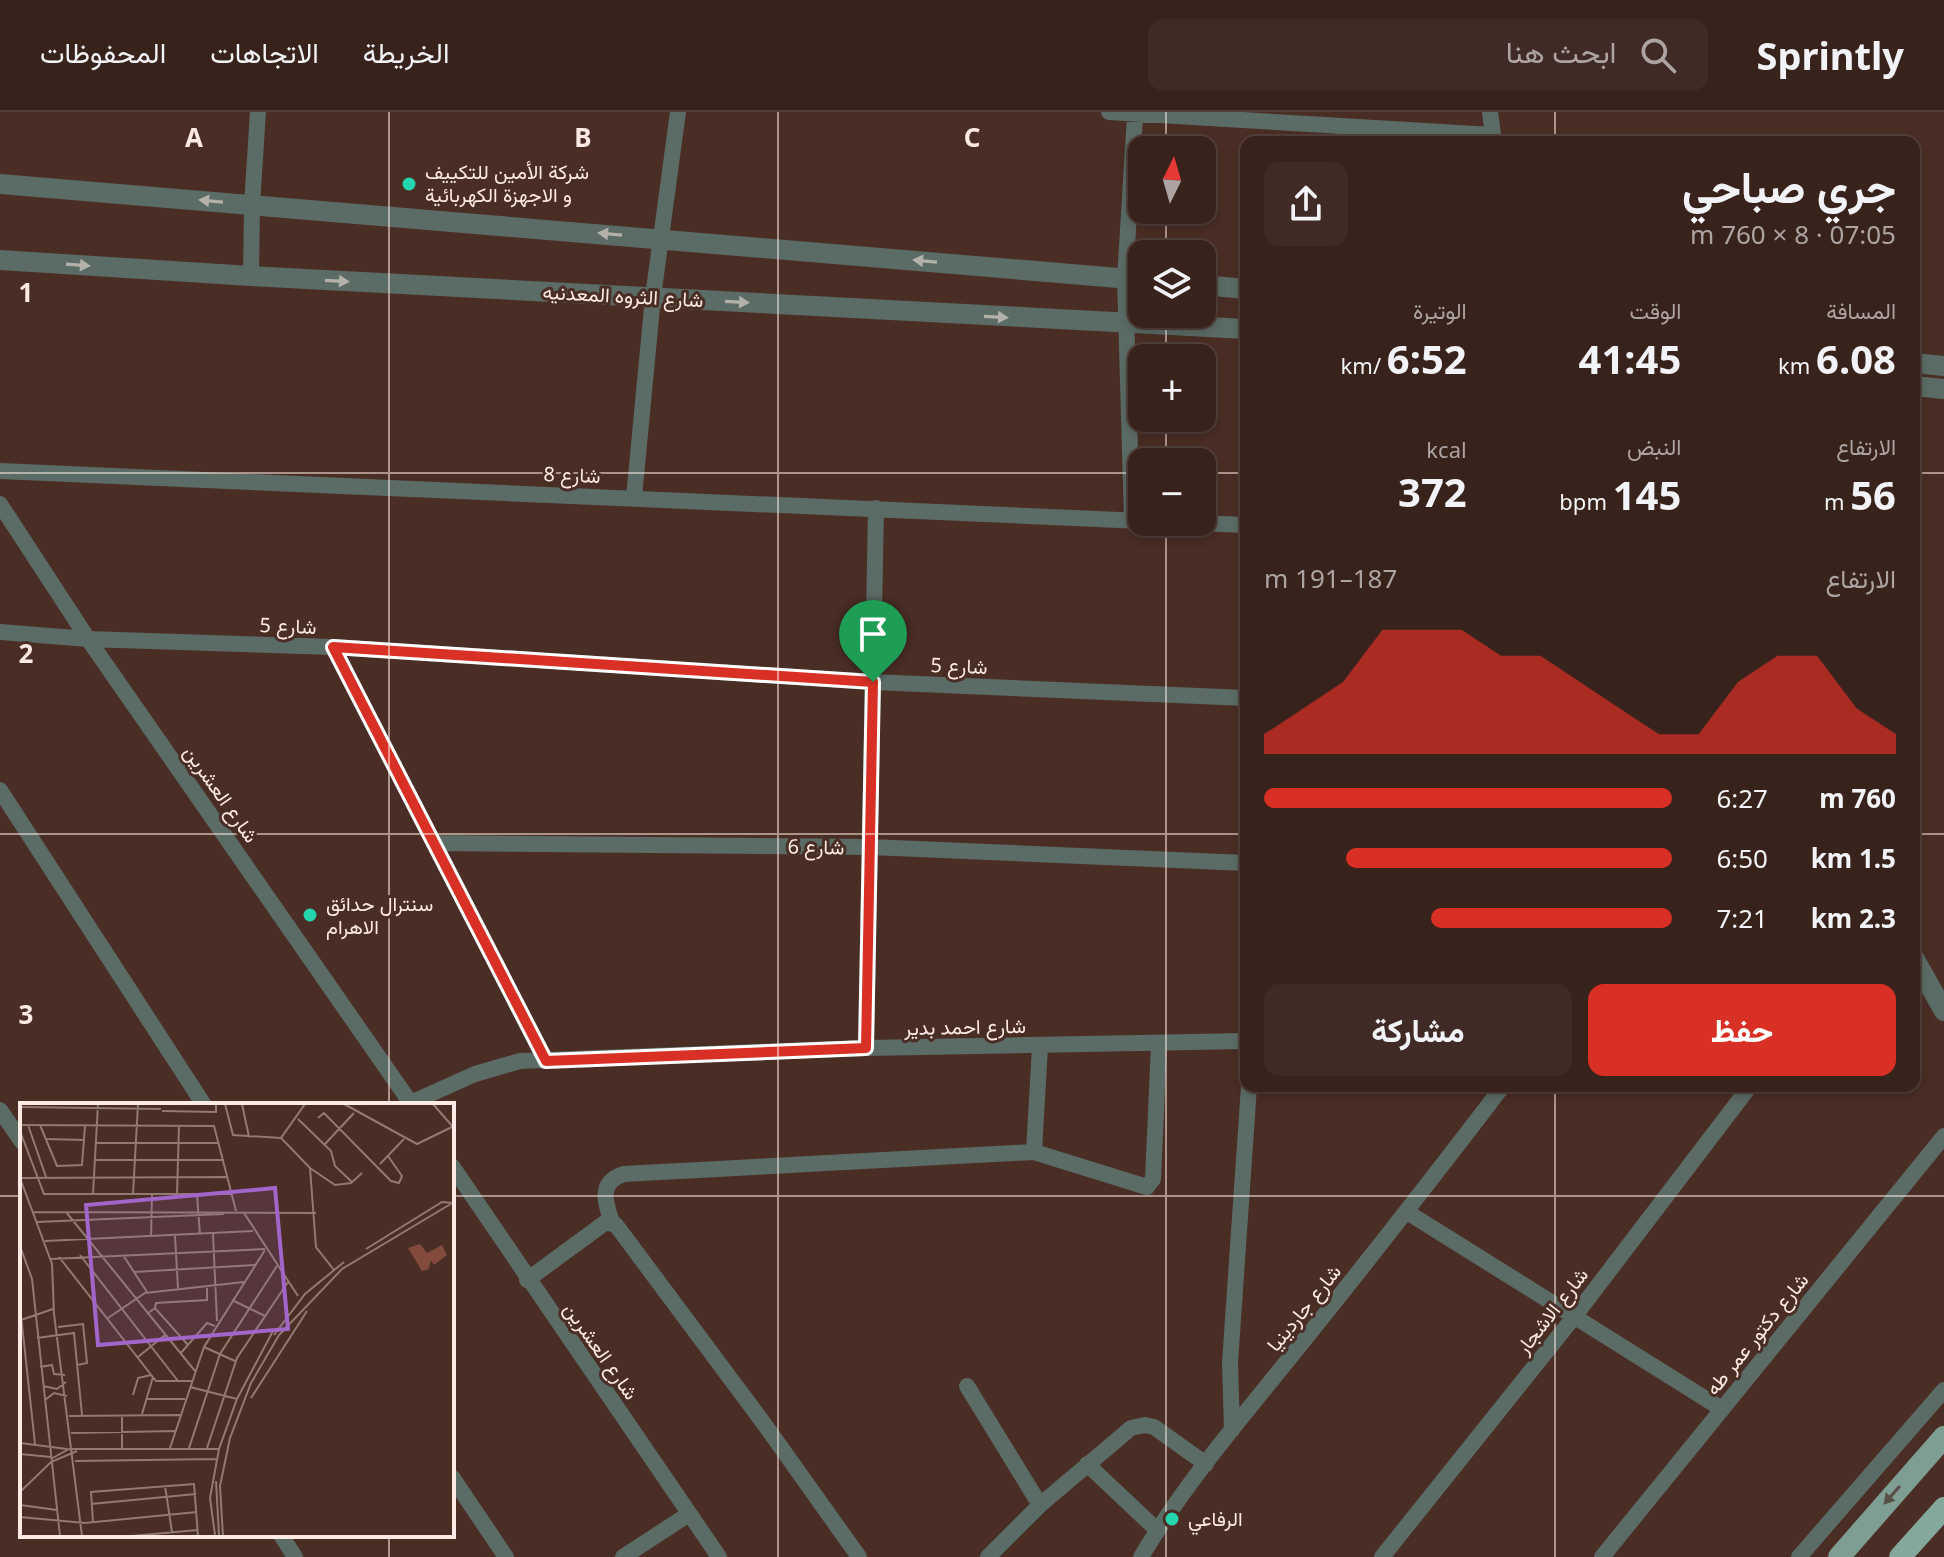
<!DOCTYPE html>
<html lang="ar">
<meta charset="utf-8">
<style>
:root{--surface:#38221c;--page:#3f2a25;--text:#f1f3f6;--muted:#aba4a3;--line:#523f3b;--accent:#d93025}
body{margin:0;font-family:"Noto Sans",Vazirmatn,sans-serif;background:var(--page);color:var(--text);direction:rtl;height:100vh;display:flex;flex-direction:column;font-size:30px;white-space:nowrap}
*{box-sizing:border-box;margin:0}
p{font-size:26px;color:var(--muted)}
.icon{flex:none;width:44px;height:44px;fill:none;stroke:currentColor;stroke-width:2;stroke-linecap:round;stroke-linejoin:round}
.map{position:relative;flex:1;overflow:hidden;direction:ltr}
.details{position:absolute;left:1240px;top:24px;width:680px;height:956px;display:flex;flex-direction:column;background:var(--surface);border-radius:16px;box-shadow:0 4px 12px #0003,0 0 0 2px var(--line);direction:rtl}
.details>*{flex:none}
.needle{width:52px;rotate:5deg}
.fabs{position:absolute;left:1128px;top:24px;display:grid;gap:16px}
.fabs a{display:grid;place-items:center;width:88px;height:88px;border-radius:16px;background:var(--surface);box-shadow:0 4px 12px #0003,0 0 0 2px var(--line);font-size:40px}
.pin{position:absolute;display:grid;place-items:center;width:68px;height:68px;color:#fff;margin:-82px -34px;border-radius:50% 50% 50% 0;rotate:-45deg;box-shadow:0 0 8px #0007}
.pin .icon{rotate:45deg}
.round{display:grid;place-items:center;flex:none;width:84px;height:84px;border-radius:16px;background:var(--page)}
.head{display:flex;align-items:center;justify-content:space-between;height:136px;padding:0 24px}
h1{font-size:44px;font-weight:700;line-height:60px}
.stats{display:grid;grid-template-columns:repeat(3,1fr);gap:12px;height:136px;padding:8px 24px}
.stats div{display:grid;align-content:center}
.stats b{font-size:40px;font-weight:700}
.stats small{font-size:22px;font-weight:400}
.stats p{font-size:22px}
.chart{height:224px;padding:16px 24px}
.chart p{display:flex;justify-content:space-between}
.chart svg{width:100%;height:144px;margin-top:8px;fill:var(--accent);opacity:.7}
.cta{display:flex;gap:16px;margin-top:auto;padding:16px 24px}
.cta a{flex:1;height:92px;border-radius:16px;background:var(--accent);color:#fff;font-size:32px;font-weight:700;line-height:92px;text-align:center}
.cta a+a{background:var(--page);color:var(--text)}
ul{padding:0 24px;list-style:none;font-size:26px}
li{display:grid;grid-template-columns:128px 96px 1fr;align-items:center;height:60px}
li i{height:20px;border-radius:10px;background:var(--accent)}
header{display:flex;align-items:center;gap:48px;box-sizing:border-box;height:112px;padding:0 40px;background:var(--surface);border-bottom:2px solid var(--line)}
header strong{font-size:38px}
nav{display:flex;gap:44px;margin-inline-start:auto;font-size:28px}
.search{width:560px;height:72px;background:var(--page);display:flex;align-items:center;gap:20px;box-sizing:border-box;padding:0 28px;border-radius:16px;color:var(--muted);font-size:30px}
.map>svg:first-child{display:block}
.lines{fill:none;stroke-linecap:round;stroke-linejoin:round}
.minor{stroke:#5b6b65;stroke-width:16}
.tertiary{stroke:#5b6b65;stroke-width:20}
.primary{stroke:#7e9e94;stroke-width:22}
.trunk{stroke:#85a89d;stroke-width:22}
.oneway{fill:#b4b1ab}
.oneway2{fill:#5a4f46}
.route-casing{stroke:#fff;stroke-width:16}
.route{stroke:#d93025;stroke-width:10}
.grid{fill:none;stroke:#fdeae4;stroke-width:2;stroke-opacity:0.55}
.poi-dot{fill:#25d5ae;stroke:#4a2d25;stroke-width:3}
.labels{text-anchor:middle;stroke-width:6;stroke-linejoin:round;paint-order:stroke}
.poi-label{font-size:20px;fill:#fdeae4;stroke:#4a2d25;text-anchor:start}
.street-label{font-size:20px;fill:#fdeae4;stroke:#4a2d25}
.inset-road{fill:none;stroke:#927971;stroke-width:2}
.view{fill:#a265ca;fill-opacity:0.15;stroke:#a265ca;stroke-width:4}
.inset-edge{fill:none;stroke:#fdeae4;stroke-width:4}
.grid-label{font-size:26px;text-anchor:middle;font-weight:bold;fill:#fdeae4;stroke:#4a2d25;stroke-width:6;stroke-linejoin:round;paint-order:stroke}
</style>
<header>
<strong>Sprintly</strong>
<div class="search"><svg class="icon" aria-label="search" viewBox="0 0 24 24"><circle cx="10" cy="10" r="6"/><path d="M15 15l6 6"/></svg>ابحث هنا</div>
<nav><a>الخريطة</a><a>الاتجاهات</a><a>المحفوظات</a></nav>
</header>
<div class="map">
<svg width="1944" height="1445" viewBox="0 0 1944 1445">
<rect width="100%" height="100%" fill="#4a2d25"/>
<g class="lines">
<path class="minor" d="M1109,0L1493,23
M1490,0L1494,30
M251,164L252,93L258,0
M0,359L1142,409
M634,385L653,185L678,0
M0,392L88,527L412,993
M1132,408L1125,167L1135,4
M1175,410L1246,413
M0,520L88,527L333,535L873,570L1246,586
M333,535L546,949
M0,678L204,993
M434,731L870,735L1246,751
M866,936L876,396
M406,993L475,962L520,949L866,936L1246,929
M0,998L22,1030
M1034,1040L1040,934
M452,1054L719,1445
M1407,1100L1722,1297
M612,1110C605,1090 598,1070 624,1062L1034,1040L1147,1075L1153,1067L1159,932
M527,1168L606,1110L616,1113L765,1313L859,1445
M967,1274L1040,1393
M1232,1318L1230,1251L1249,974
M1087,1352L1157,1418
M452,1365L506,1445
M281,1423L295,1445
M623,1445L689,1402
M988,1445L1040,1393L1131,1316L1145,1313L1154,1315L1206,1352
M1141,1445C1185,1371 1243,1304 1297,1237C1367,1150 1435,1063 1503,974
M1382,1445L1574,1205L1750,974
M1602,1445L1944,1024
M1799,1445L1944,1278"/>
<path class="tertiary" d="M0,72L1142,168
M0,148L251,164L1246,217
M1202,173L1246,177
M1914,251L1944,254
M1914,274L1944,277
M1914,846L1944,899"/>
<path class="primary" d="M1839,1445L1944,1325"/>
<path class="trunk" d="M1900,1445L1944,1396"/>
</g>
<defs><path id="oneway-solid" d="M-6-.8H1V-3.2L6.5 0L1 3.2V.8H-6Z" transform="scale(2)"/></defs>
<g class="oneway">
<use href="#oneway-solid" transform="translate(211 89) rotate(-175)"/>
<use href="#oneway-solid" transform="translate(610 122) rotate(-175)"/>
<use href="#oneway-solid" transform="translate(925 149) rotate(-175)"/>
<use href="#oneway-solid" transform="translate(78 153) rotate(4)"/>
<use href="#oneway-solid" transform="translate(337 169) rotate(3)"/>
<use href="#oneway-solid" transform="translate(737 190) rotate(3)"/>
<use href="#oneway-solid" transform="translate(996 205) rotate(3)"/>
</g>
<use class="oneway2" href="#oneway-solid" transform="translate(1892 1383) rotate(131)"/>
<g class="lines">
<defs>
<path id="route" d="M333,535L873,570L866,936L546,949Z"/>
</defs>
<use href="#route" class="route-casing"/>
<use href="#route" class="route"/>
</g>
<path class="grid" d="M389,0V993M778,0V1445M1166,0V38M1555,0V30M1166,98V142M1166,202V246M1166,306V350M0,361H1142M1202,361H1246M1914,361H1944M1166,410V1445M0,722H1246M1914,722H1944M1555,974V1445M0,1084H22M452,1084H1944M389,1423V1445"/>
<g class="poi-dot">
<circle cx="409" cy="72" r="8"/>
<circle cx="310" cy="803" r="8"/>
<circle cx="1172" cy="1407" r="8"/>
</g>
<g class="labels">
<g class="poi-label">
<text x="425" y="67">شركة الأمين للتكييف<tspan x="425" dy="23">و الاجهزة الكهربائية</tspan></text>
<text x="326" y="799">سنترال حدائق<tspan x="326" dy="23">الاهرام</tspan></text>
<text x="1188" y="1414">الرفاعي</text>
</g>
<g class="street-label">
<text transform="translate(623 184) rotate(3)" y="7">شارع الثروه المعدنيه</text>
<text transform="translate(572 363) rotate(2)" y="7">شارع 8</text>
<text transform="translate(288 514) rotate(2)" y="7">شارع 5</text>
<text transform="translate(959 554) rotate(2)" y="7">شارع 5</text>
<text transform="translate(221 682) rotate(55)" y="7">شارع العشرين</text>
<text transform="translate(816 735) rotate(1)" y="7">شارع 6</text>
<text transform="translate(965 915) rotate(-1)" y="7">شارع احمد بدير</text>
<text transform="translate(1304 1196) rotate(-51)" y="7">شارع جاردينيا</text>
<text transform="translate(1552 1199) rotate(-52)" y="7">شارع الاشجار</text>
<text transform="translate(1757 1222) rotate(-51)" y="7">شارع دكتور عمر طه</text>
<text transform="translate(601 1239) rotate(55)" y="7">شارع العشرين</text>
</g>
</g>
<g transform="translate(20 991)">
<rect width="434" height="434" fill="#4a2d25"/>
<path d="M400,141L407,150L422,142L427,152L414,162L411,157L409,166L402,168L388,145Z" fill="#824b3c"/>
<path class="inset-road" d="M205,1L213,32L261,35M222,1L229,34M285,1L261,35L290,65L296,144L314,167M324,1L397,41L432,24M413,1L433,24M0,4L141,6M142,8L196,9V1M298,15L304,10L371,78L379,80L382,73L368,53M278,16L311,48L315,63L332,79M0,22L194,23L216,108M8,22L26,74M20,22L37,63L62,62L65,23M0,28L24,91H212M25,36L65,37M76,40H199M305,41L334,10M75,57H204M360,61L384,36M290,65L315,82L331,80L342,70M0,75L32,161L34,211L62,433M1,75L208,74M73,91L78,1M113,91L118,1M157,91L159,23M177,92L180,132M13,109L296,110M46,109L175,268M224,110L278,193M17,119L204,111M193,131L197,218M155,133L158,185M131,134L132,91M25,138L233,128M0,143L12,176L40,433M346,146L422,99L433,100M60,152L158,278M103,152L127,189M39,154L136,278H172M31,156L245,146M114,169L235,162M212,197L245,213M0,203L15,341M135,205L136,200L187,197V183M127,211L135,205L168,242M88,215L125,190L224,179M1,217L33,206M38,224L63,221L67,260L57,262M254,232L285,191L324,159M17,235L54,230L62,312M184,244L215,258M160,251L187,220L195,223M118,254L145,232M20,264L32,262L34,271L45,272M23,283L37,286L46,279M170,284L217,296M113,292L118,275L131,272M231,295L287,208M127,296H165M25,297L34,290L47,293M122,311L133,274M49,313L160,312M51,330L155,328M0,340L47,346M150,345L184,244L245,147M169,345L200,251L257,163M187,345L217,255L268,179M102,346V312M0,351L31,354M31,356L49,346H200M55,358L197,356M196,378L199,432M145,383L152,429M0,389L31,359L57,348M71,401L176,391M0,402L37,407M0,414L65,420L177,409M73,419L71,389L174,381L178,433M195,432L190,395L199,346L217,296L253,228M111,433L178,427M203,433L200,383L210,335L231,280L259,232L322,166L434,99"/>
<path class="view" d="M255,85L268,226L78,242L66,102Z"/>
<rect width="434" height="434" class="inset-edge"/>
</g>
<g class="grid-label">
<text x="194" y="35">A</text>
<text x="583" y="35">B</text>
<text x="972" y="35">C</text>
<text x="26" y="190">1</text>
<text x="26" y="551">2</text>
<text x="26" y="912">3</text>
</g>
</svg>
<div class="fabs">
<a><svg class="needle" viewBox="-14 -14 28 28"><path d="M0-13l5 13h-10z" fill="#e53935"/><path d="M0 13l5-13h-10z" fill="#aba4a3"/></svg></a>
<a><svg class="icon" aria-label="layers" viewBox="0 0 24 24"><path d="M12 4l9 5-9 5-9-5zM3 14l9 5 9-5"/></svg></a>
<a>+</a>
<a>−</a>
</div>
<div class="pin" style="left:873px;top:570px;background:#1e9e55"><svg class="icon" aria-label="arrive" viewBox="0 0 24 24"><path d="M6 21V4h12l-3 4 3 4H6"/></svg></div>
<section class="details">
<div class="head"><div><h1>جري صباحي</h1><p>07:05 · 8 × 760 m</p></div><a class="round"><svg class="icon" aria-label="share" viewBox="0 0 24 24"><path d="M12 15V3M7 8l5-5 5 5M5 13v7h14v-7"/></svg></a></div>
<div class="stats">
<div><p>المسافة</p><b>6.08<small> km</small></b></div>
<div><p>الوقت</p><b>41:45</b></div>
<div><p>الوتيرة</p><b>6:52<small> /km</small></b></div>
</div>
<div class="stats">
<div><p>الارتفاع</p><b>56<small> m</small></b></div>
<div><p>النبض</p><b>145<small> bpm</small></b></div>
<div><p>kcal</p><b>372</b></div>
</div>
<div class="chart"><p><span>الارتفاع</span>187–191 m</p>
<svg viewBox="0 0 160 44" preserveAspectRatio="none"><path d="M0 44V38L10 30L20 22L30 6L40 6L50 6L60 14L70 14L80 22L90 30L100 38L110 38L120 22L130 14L140 14L150 30L160 38V44z"/></svg>
</div>
<ul>
<li><b>760 m</b>6:27<i style="width:100%"></i></li>
<li><b>1.5 km</b>6:50<i style="width:80%"></i></li>
<li><b>2.3 km</b>7:21<i style="width:59%"></i></li>
</ul>
<div class="cta"><a>حفظ</a><a>مشاركة</a></div>
</section>
</div>
